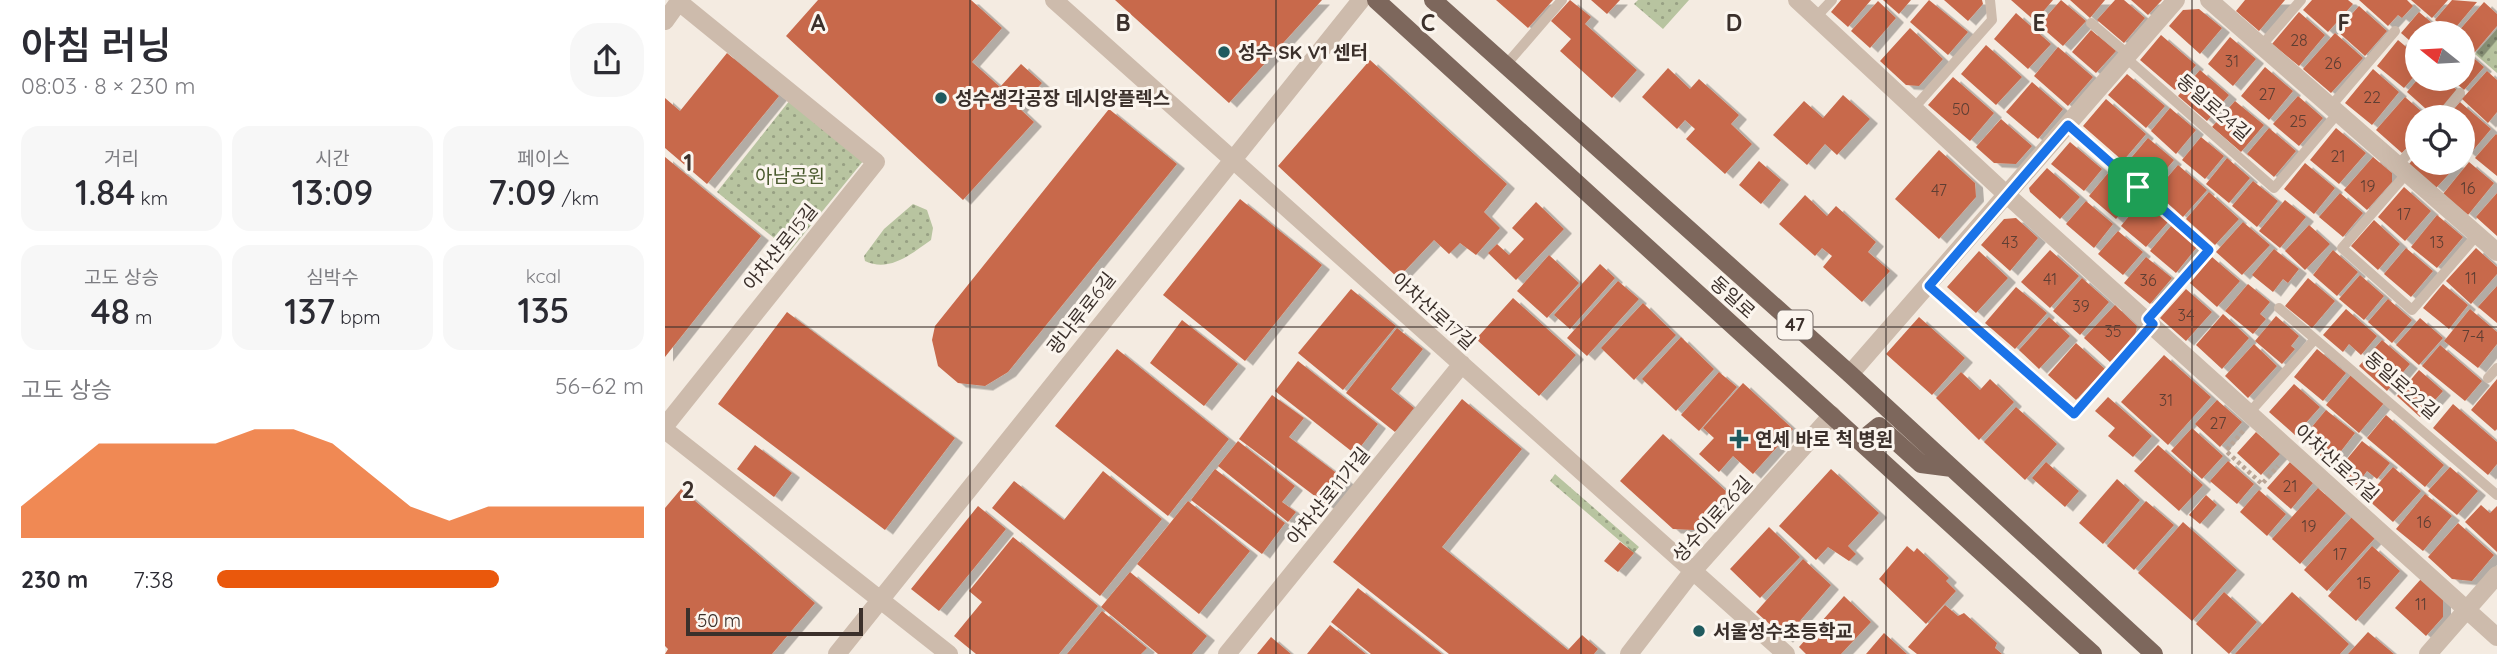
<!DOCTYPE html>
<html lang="ko">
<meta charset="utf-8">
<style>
:root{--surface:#fff;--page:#f7f7f7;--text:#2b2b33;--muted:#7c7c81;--accent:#ea580c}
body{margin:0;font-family:Quicksand,"Noto Sans KR",sans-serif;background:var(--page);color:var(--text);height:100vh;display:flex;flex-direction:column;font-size:26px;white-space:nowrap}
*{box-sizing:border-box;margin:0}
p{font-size:23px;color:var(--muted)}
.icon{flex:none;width:38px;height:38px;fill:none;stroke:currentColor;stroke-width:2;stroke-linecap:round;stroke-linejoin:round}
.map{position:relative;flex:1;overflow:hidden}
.panel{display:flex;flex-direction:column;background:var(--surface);width:665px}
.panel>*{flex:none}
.needle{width:46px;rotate:288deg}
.buttons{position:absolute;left:1740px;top:21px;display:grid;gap:14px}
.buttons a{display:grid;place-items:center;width:70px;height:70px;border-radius:50%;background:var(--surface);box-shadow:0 7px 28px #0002;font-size:35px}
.scale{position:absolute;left:21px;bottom:18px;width:177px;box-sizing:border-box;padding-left:7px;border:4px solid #3b302b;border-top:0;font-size:19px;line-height:24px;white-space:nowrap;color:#3b302b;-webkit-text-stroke:5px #fbf5ee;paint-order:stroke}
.pin{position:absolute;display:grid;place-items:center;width:60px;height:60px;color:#fff;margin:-30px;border-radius:14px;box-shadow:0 4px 10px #0006}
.round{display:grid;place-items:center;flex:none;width:74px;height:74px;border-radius:28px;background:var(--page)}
.summary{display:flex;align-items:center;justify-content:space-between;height:119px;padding:0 21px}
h1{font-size:38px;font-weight:600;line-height:52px}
.stats{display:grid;grid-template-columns:repeat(3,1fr);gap:10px;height:119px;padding:7px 21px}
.stats div{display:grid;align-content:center;border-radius:18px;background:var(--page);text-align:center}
.stats b{font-size:35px;font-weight:600}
.stats small{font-size:19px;font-weight:400}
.stats p{font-size:19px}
.chart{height:196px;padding:14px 21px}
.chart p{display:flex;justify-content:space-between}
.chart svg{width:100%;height:126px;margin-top:7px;fill:var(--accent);opacity:.7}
ul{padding:0 21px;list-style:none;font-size:23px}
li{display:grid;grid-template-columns:112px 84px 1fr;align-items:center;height:52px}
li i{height:18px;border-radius:9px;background:var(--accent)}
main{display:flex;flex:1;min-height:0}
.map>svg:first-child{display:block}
.green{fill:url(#green-dots)}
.building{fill:#c8694b;filter:url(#shadow)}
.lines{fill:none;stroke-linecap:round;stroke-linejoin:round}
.path{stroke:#b9a596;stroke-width:4.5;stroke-dasharray:3.5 3.5;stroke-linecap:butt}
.lane{stroke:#cdbbac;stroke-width:10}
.street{stroke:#cdbbac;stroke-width:18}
.primary{stroke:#7d675c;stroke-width:18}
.route-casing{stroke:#fff;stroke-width:14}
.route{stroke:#1a73e8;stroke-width:9}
.grid{fill:none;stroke:#3b302b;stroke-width:2;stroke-opacity:0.55}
.poi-dot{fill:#1f5a5e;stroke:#fbf5ee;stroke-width:2.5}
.labels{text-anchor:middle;stroke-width:6;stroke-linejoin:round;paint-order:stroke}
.number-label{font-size:16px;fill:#5e3e33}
.shield{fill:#fbf5ee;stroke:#756b66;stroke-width:2}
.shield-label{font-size:18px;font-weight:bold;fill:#3b302b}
.poi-label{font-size:19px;font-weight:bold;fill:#3b302b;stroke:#fbf5ee;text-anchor:start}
.street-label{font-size:19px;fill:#3b302b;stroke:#fbf5ee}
.park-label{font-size:19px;fill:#4a5a2e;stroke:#fbf5ee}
.grid-label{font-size:23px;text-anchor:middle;font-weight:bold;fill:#3b302b;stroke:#fbf5ee;stroke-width:6;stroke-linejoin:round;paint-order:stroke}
</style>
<main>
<section class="panel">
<div class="summary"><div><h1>아침 러닝</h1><p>08:03 · 8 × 230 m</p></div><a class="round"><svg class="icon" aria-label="share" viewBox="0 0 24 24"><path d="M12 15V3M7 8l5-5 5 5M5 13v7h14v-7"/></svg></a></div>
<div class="stats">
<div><p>거리</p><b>1.84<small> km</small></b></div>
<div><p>시간</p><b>13:09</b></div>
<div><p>페이스</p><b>7:09<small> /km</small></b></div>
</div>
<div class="stats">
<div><p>고도 상승</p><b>48<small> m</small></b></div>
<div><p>심박수</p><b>137<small> bpm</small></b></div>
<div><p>kcal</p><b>135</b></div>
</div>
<div class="chart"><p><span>고도 상승</span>56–62 m</p>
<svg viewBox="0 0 160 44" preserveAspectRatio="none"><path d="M0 44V33L10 22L20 11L30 11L40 11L50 11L60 6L70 6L80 11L90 22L100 33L110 38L120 33L130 33L140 33L150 33L160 33V44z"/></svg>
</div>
<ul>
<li><b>230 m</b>7:38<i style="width:66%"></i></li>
</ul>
</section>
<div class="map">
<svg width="1832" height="654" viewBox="0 0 1832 654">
<defs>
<pattern id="green-dots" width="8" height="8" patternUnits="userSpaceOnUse" patternTransform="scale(1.75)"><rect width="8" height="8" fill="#b8c4a0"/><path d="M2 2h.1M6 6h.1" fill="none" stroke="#97a083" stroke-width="1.8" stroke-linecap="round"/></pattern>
<filter id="shadow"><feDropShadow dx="8" dy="4.5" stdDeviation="0" flood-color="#0004"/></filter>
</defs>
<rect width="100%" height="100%" fill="#f4ebe1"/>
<path class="green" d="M973,0H1024L998,29L969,4Z
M1832,29V73L1810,54Z
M125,100L199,160L125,251L52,192Z
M248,204L262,210L268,228L266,240C247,253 225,273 200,261L199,256L219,229Z
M890,474L974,547L969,553L885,481Z"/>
<path class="building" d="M153,0H306L337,28L307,62L335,87L356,64L377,83L354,108L369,122L298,200L121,36Z
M450,0H657L564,103Z
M831,0H888L863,28Z
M905,0L926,17L920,24L972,70L947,98L895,51L906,39L886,21Z
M926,0H955L942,14Z
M1176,0H1206L1183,27L1166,12Z
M1218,0H1246L1234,14Z
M1264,0L1303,32L1283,55L1245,22Z
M1279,0H1317L1318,4L1303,21Z
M1346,0H1388L1370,21Z
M1396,0L1421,21L1398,46L1374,25Z
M1405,0H1440L1425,18Z
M1450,0H1459L1480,18L1459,43L1432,20Z
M1466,0H1497L1483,15Z
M1580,0H1620L1594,31L1571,11Z
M1647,0H1683L1688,4L1663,32L1638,10Z
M1694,0H1742L1748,6L1737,18L1733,15L1723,26Z
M1746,0H1783L1767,18Z
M1787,0L1812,2L1786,33L1770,20Z
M1213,1L1231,18L1205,48L1186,31Z
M1819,2L1832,14V26L1809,53L1797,43V33H1792Z
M1694,6L1722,31L1700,56L1672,31Z
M1534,9L1557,28L1535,54L1504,26L1518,10Z
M1634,12L1660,35L1634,66L1607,44Z
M1754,12L1779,33H1752V47L1736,33Z
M1351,13L1386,44L1363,69L1329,39Z
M1245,28L1278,59L1254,86L1241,85L1215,61Z
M1426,30L1451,51L1431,73L1407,52Z
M1670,33L1698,58L1666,93L1638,69Z
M1496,35L1531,65L1510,90L1475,60Z
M1565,37L1591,59L1568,86L1543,64Z
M1733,40L1752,56V73L1739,88L1712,66Z
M1321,45L1357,77L1331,105L1296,74Z
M1393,47L1428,77L1403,106L1369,76Z
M1797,48L1819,67L1799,90L1786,79H1797Z
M62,53L114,96L42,184L0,148V98L15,111Z
M705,60L842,184L819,212L835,228L811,255L795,243L784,254L769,240L733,278L613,166Z
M1600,67L1628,91L1604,120L1576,96Z
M1003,68L1025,89L1034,79L1074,115L1066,124L1087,144L1060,174L1021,139L1030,129L1020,120L1012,129L977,97Z
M1708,69L1734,92L1707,125L1680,103Z
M1535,70L1564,95L1542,121L1513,96Z
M1822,71L1832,80V112L1823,123L1797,99Z
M1462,74L1500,106L1481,128L1443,95Z
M1288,77L1329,113L1305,141L1263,105Z
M1753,79H1779L1793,91L1770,117L1742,92Z
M1367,82L1398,109L1373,139L1341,112Z
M1178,95L1205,119L1172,155L1160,144L1142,165L1108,135L1139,101L1158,118Z
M1633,96L1658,118L1634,146L1608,124Z
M1740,97L1763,117H1752V136L1737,153L1711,130Z
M1441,99L1481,134L1458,161L1418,126Z
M1570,101L1599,125L1576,152L1547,127Z
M1795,102L1826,129L1805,154L1797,147V117H1782Z
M1505,108L1531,130L1511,154L1486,131Z
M444,109L512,164L343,372L320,386L293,383L273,366L267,340L270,326Z
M1336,119L1367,146L1351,164L1329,163L1311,147Z
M1604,128L1631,151L1609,177L1582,154Z
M1671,128L1701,153L1674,184L1645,160Z
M1831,134L1832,135V176L1810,158Z
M1536,137L1559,156L1540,179L1517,160Z
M1483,138L1509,160L1487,186L1461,164Z
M1405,142L1437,169L1419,191L1386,164Z
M1274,150L1310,183L1311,197L1274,239L1230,199Z
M1752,155V163H1794L1771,188L1744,164Z
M0,157L96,236L0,357Z
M1708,157L1727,173V182L1702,210L1679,190Z
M1562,158L1585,178L1564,203L1541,184Z
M1094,161L1116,180L1096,204L1074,185Z
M1804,162L1829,183L1803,215L1778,194Z
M1640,163L1670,188L1649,214L1619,189Z
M1513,165L1542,190L1518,217L1490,192Z
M1382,168L1415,197L1395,219L1365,192L1364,188Z
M1444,172L1471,196L1451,219L1424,196Z
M1588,181L1613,201L1592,227L1567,206Z
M1739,187L1766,211L1740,241L1713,217Z
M1544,192L1574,219L1550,245L1521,219Z
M1675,193L1698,213L1678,237L1654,217Z
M1832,193V236L1811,217Z
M1140,195L1162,216L1171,206L1211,242L1203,252L1225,271L1197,302L1158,267L1167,256L1157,248L1150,256L1114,224Z
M575,199L657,265L580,361L498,295Z
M1477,200L1503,222L1481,247L1456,226Z
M1620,200L1641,217L1615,248L1594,231Z
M1421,201L1448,224L1429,248L1401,224Z
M871,202L899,229L851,280L823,253L832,244L844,255L859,239L847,228Z
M1772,215L1798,237L1772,268L1746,247Z
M1351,218L1373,238L1345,271L1316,245L1339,219Z
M1709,220L1735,244L1713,270L1686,246Z
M1578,222L1605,245L1577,275L1551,252Z
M1644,225L1665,244L1640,270L1620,251Z
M1506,226L1532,247L1511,273L1485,251Z
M1453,231L1478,252L1458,275L1433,254Z
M1741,248L1768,271L1746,297L1719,274Z
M1811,248L1832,267V274L1806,304L1781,281Z
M1609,249L1634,269L1623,283L1618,279L1608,292L1587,275Z
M1385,250L1414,276L1385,308L1356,282Z
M1668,250L1693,272L1672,296L1648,275Z
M1314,251L1343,278L1311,313L1282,287Z
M884,255L914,283L882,318L852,291Z
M1481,257L1507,278L1485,304L1459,283Z
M1547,257L1575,281L1552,307L1525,283Z
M935,264L950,278L905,329L889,315Z
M1695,275L1719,296L1699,320L1674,299Z
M1417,278L1444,302L1415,335L1388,311Z
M1643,278L1670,301L1647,328L1620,306Z
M953,281L974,299L922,356L902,338Z
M1583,284L1605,302L1595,314L1601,319L1588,334L1560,311Z
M1778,284L1803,305L1784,329L1758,308Z
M1832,286V323L1813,307Z
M1351,287L1382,313L1350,349L1320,323Z
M686,289L731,326L678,390L633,353Z
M1521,289L1547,312L1521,341L1495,318Z
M848,298L911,355L874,396L811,339Z
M1723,299L1747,320L1727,343L1703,322Z
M978,303L1011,335L969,380L936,348Z
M1450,305L1472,326L1470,336L1445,362L1419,338Z
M1681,309L1712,336L1696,355L1684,344L1678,352L1658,335Z
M1805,309L1832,332V344L1813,368L1779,341Z
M122,312L290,438L220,530L53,404Z
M1558,314L1584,338L1557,369L1531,345Z
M1611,316L1634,336L1626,346L1630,349L1617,364L1590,341Z
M1254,317L1300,358L1267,395L1221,354Z
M1384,317L1405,336L1374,369L1354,350Z
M1755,318L1778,338L1754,365L1731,345Z
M517,320L573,364L539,406L485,363Z
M732,328L758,349L726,389L749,408L730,432L681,393Z
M1016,337L1049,369L1011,411L977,379Z
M1717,340L1745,364L1722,391L1694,366Z
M1411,343L1440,369L1411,400L1383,375Z
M1589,344L1612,366L1583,398L1560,376Z
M1775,345L1817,381L1800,401L1757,366Z
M452,349L564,439L503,516L390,426Z
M1652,349L1681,373L1658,401L1629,377Z
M1499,355L1546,397L1503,445L1456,402Z
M633,361L713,424L690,454L610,391Z
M1754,370L1778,391L1755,417L1732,396Z
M1054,372L1072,387L1034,431L1016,415Z
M1296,372L1315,390L1325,379L1349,402L1314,440L1271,398Z
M1686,375L1719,403L1694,433L1661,405Z
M1832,379V429L1830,431L1806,410Z
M1078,383L1128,429L1088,474L1068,456L1054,472L1034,454L1049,438L1038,428Z
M1629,384L1655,407L1630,435L1604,412Z
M607,395L639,418L624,437L682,481L663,506L574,439Z
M1443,397L1487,436L1468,457L1443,436L1450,428L1430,411Z
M797,399L857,449L777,547L903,650L917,635L933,649L929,654H784L668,562Z
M1552,400L1577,422L1555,447L1530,424Z
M1788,404L1832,442V464L1823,475L1768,428Z
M1351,407L1392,444L1360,480L1319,442Z
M1661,410L1690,433L1666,464L1636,440Z
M1721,415L1779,465L1760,487L1702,438Z
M1527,428L1558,456L1537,479L1506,451Z
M1591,432L1615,454L1596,475L1572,453Z
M998,434L1062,492L1029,530L1008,529L955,481Z
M573,441L630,486L617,502L631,512L623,522L553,466Z
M1697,441L1725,463L1712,479L1702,471L1691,486L1672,471Z
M90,445L127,473L109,497L72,469Z
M1493,445L1538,485L1514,511L1469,471Z
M1563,461L1589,484L1572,504L1545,481Z
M1381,462L1414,491L1400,507L1367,478Z
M1625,462L1648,483L1626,509L1602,488Z
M1728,467L1756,491L1728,522L1701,498Z
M1785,467L1813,491L1792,515L1763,491Z
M550,469L620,523L597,554L526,500Z
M1166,469L1214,513L1183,546L1191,554L1184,561L1163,547L1151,560L1114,526Z
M438,471L497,519L435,596L327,508L349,481L399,520Z
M1452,479L1475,500L1438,544L1414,523Z
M1653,488L1681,513L1635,564L1607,539Z
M16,489L150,603L107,654H0L3,649L0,646V508Z
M1594,490L1621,514L1602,536L1575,512Z
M1760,494L1787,516L1758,551L1731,529Z
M1541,495L1552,505L1535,524L1524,515Z
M523,501L585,551L534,614L472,564Z
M1481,501L1509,525L1469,570L1442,546Z
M1816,505L1825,513L1832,506V552L1800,522Z
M313,506L341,529L274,611L246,589Z
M1687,517L1710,538L1662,591L1639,570Z
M1518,522L1572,570L1527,621L1473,573Z
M1793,523L1829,555L1807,581L1787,579L1763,557Z
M1104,527L1135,557L1095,598L1065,569Z
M348,537L433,606L394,654H311L289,636L317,602L304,591Z
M955,542L969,553L953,572L939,561Z
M1242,546L1249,552L1252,548L1284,578L1281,581L1291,591L1261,624L1214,579Z
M1707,546L1735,571L1691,621L1663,596Z
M1138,559L1166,585L1120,638L1091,612Z
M465,572L542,636L527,654H493L436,607Z
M1756,579L1778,599V617L1761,636L1730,608Z
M693,588L777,654H706L666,622Z
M1559,592L1592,622L1564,654L1531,624Z
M1627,592L1684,644L1675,654H1570Z
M1179,596L1206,622L1176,654H1141L1134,647Z
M1280,605L1293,616L1299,613L1332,643L1330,648L1337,654H1252L1243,647Z
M437,611L482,648L476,654H402Z
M665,625L701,654H642Z
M1703,632L1729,654H1683Z
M1219,633L1242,654H1201Z
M606,637L626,654H592Z"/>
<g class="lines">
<path class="path" d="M1578,431L1561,451L1597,484L1613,466"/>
<path class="lane" d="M1151,17L1167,0
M1426,23L1464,55
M1597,45L1636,0
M1461,58L1609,188L1673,113
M840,66L897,0
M1666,106L1730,31
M1249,108L1327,20L1325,0
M1775,117L1795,93
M1403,125L1543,249L1483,319
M1733,165L1752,144
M1742,173L1677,248L1747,310L1812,235
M1264,286L1409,414L1488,324
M1614,308L1832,495
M1823,378L1832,368
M1585,412L1650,339"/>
<path class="street" d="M389,0L1121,654
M1132,0L1342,195L1832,637
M1544,0L1832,252
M0,21L15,0
M1185,374L1511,0
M0,426L211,162L14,2
M0,430L284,654
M172,654L696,0
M562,654L797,364
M964,654L1027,572L1167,415
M1763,654L1832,575"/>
<path class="primary" d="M711,0L1428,654
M768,0L1185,374L1489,654
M1206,450L1203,435L1214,426L1256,464L1287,468"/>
</g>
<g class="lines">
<defs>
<path id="route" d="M1403,125L1544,250L1483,319L1488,324L1409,414L1264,286Z"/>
</defs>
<use href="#route" class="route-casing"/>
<use href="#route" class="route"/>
</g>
<path class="grid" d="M305,0V654M611,0V654M916,0V654M1221,0V654M1527,0V654M0,327H1832"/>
<g class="poi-dot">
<circle cx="559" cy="52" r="7"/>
<circle cx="276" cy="98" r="7"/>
<path d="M1070.5 428.5h7v7h7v7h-7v7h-7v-7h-7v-7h7z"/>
<circle cx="1034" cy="631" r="7"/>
</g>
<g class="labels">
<g class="number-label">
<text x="1634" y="46">28</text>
<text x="1567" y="67">31</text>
<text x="1668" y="69">26</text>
<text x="1602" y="100">27</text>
<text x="1707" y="103">22</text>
<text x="1296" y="115">50</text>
<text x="1633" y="127">25</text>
<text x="1673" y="162">21</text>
<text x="1703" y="192">19</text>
<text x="1803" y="194">16</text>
<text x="1274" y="196">47</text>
<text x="1739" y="220">17</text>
<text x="1345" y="248">43</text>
<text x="1772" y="248">13</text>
<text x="1806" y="284">11</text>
<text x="1385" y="285">41</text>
<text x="1483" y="286">36</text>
<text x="1416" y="312">39</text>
<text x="1521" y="321">34</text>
<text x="1448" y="337">35</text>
<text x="1808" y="342">7-4</text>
<text x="1501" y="406">31</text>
<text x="1553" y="429">27</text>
<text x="1625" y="492">21</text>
<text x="1759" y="528">16</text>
<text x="1644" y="532">19</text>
<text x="1675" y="560">17</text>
<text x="1699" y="589">15</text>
<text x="1756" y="610">11</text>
</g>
<rect class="shield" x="1112.5" y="310.5" width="35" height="29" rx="5"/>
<g class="shield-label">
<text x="1130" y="331">47</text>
</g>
<g class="poi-label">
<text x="573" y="59">성수 SK V1 센터</text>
<text x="290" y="105">성수생각공장 데시앙플렉스</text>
<text x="1090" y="446">연세 바로 척 병원</text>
<text x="1048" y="638">서울성수초등학교</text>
</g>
<g class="street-label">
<text transform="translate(1549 107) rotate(41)" y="7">동일로24길</text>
<text transform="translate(115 247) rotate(-51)" y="7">아차산로15길</text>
<text transform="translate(1068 297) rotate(42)" y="7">동일로</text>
<text transform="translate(769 311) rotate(42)" y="7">아차산로17길</text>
<text transform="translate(416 313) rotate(-52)" y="7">광나루로6길</text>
<text transform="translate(1737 385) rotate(41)" y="7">동일로22길</text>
<text transform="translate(1672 463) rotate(42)" y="7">아차산로21길</text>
<text transform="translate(663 496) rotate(-51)" y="7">아차산로11가길</text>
<text transform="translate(1047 519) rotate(-48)" y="7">성수이로26길</text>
</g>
<g class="park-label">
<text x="125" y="183">아남공원</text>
</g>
</g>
<g class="grid-label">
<text x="153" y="31">A</text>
<text x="458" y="31">B</text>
<text x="763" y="31">C</text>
<text x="1069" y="31">D</text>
<text x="1374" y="31">E</text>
<text x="1679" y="31">F</text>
<text x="23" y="171">1</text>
<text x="23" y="498">2</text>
</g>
</svg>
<div class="buttons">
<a><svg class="needle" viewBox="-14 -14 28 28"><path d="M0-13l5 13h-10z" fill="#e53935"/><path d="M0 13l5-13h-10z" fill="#7c7c81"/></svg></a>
<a><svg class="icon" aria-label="locate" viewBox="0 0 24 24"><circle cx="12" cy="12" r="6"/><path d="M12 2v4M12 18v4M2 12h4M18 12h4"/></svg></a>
</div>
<div class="scale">50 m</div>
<div class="pin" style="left:1473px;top:187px;background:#1e9e55"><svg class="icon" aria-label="arrive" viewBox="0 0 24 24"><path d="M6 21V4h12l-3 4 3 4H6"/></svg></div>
</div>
</main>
